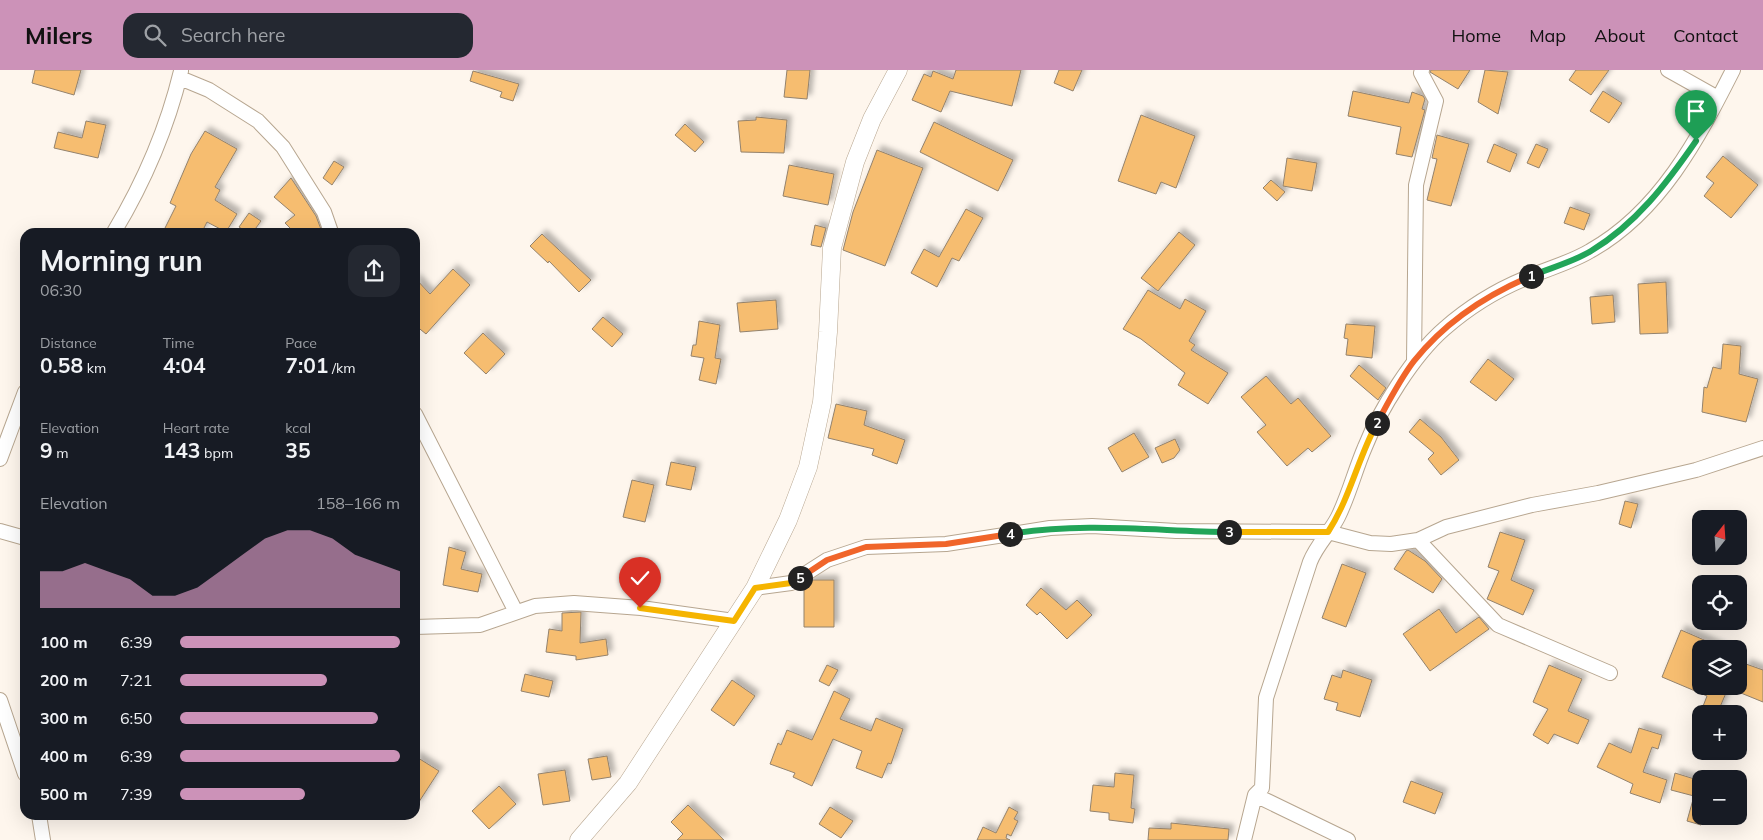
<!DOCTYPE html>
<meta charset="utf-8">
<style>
:root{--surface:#171b24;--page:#242831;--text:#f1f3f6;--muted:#9ea1a6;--accent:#cc92b8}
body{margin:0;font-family:Mulish,sans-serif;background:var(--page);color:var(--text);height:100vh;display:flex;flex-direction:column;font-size:19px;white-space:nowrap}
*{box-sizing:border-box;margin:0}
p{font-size:16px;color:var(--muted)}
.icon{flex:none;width:28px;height:28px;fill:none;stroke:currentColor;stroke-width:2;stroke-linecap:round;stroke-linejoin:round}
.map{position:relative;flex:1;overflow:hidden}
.details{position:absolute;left:20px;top:158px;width:400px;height:592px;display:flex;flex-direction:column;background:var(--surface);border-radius:15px;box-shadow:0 5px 20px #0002}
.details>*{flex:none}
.needle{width:32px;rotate:17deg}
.fabs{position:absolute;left:1692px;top:440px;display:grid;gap:10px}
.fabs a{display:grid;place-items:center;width:55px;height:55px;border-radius:10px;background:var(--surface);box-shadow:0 5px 20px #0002;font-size:25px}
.pin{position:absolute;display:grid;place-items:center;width:42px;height:42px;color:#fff;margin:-51px -21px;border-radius:50% 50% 50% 0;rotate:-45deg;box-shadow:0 0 5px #0007}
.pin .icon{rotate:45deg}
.km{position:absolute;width:25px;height:25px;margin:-12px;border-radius:50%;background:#222;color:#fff;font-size:14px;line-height:25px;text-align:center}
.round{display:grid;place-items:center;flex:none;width:52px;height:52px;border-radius:15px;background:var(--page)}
.overview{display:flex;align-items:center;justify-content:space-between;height:85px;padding:0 20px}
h1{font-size:28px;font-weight:700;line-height:38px}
.stats{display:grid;grid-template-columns:repeat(3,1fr);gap:8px;height:85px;padding:5px 20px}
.stats div{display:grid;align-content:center}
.stats b{font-size:21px;font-weight:700}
.stats small{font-size:14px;font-weight:400}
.stats p{font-size:14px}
.chart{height:140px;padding:10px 20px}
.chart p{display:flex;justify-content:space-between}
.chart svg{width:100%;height:90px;margin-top:5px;fill:var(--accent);opacity:.7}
ul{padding:0 20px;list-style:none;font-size:16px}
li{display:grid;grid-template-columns:80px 60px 1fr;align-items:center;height:38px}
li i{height:12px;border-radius:6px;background:var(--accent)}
header{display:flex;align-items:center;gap:30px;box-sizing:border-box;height:70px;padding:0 25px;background:var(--accent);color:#111}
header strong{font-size:24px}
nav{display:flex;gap:28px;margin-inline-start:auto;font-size:18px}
.search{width:350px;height:45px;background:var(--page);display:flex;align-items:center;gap:12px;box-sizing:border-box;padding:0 18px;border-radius:15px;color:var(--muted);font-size:19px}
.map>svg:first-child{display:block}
.building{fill:#f6bd6f;stroke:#93826d;filter:url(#shadow)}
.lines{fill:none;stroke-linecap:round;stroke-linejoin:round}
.minor-casing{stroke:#b7a690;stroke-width:16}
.tertiary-casing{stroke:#b7a690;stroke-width:19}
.minor{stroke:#fff;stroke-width:14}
.tertiary{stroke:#fff;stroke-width:18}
.split-1-casing{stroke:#fff;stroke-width:10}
.split-2-casing{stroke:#fff;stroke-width:10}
.split-3-casing{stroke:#fff;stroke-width:10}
.split-4-casing{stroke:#fff;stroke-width:10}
.split-5-casing{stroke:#fff;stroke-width:10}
.split-6-casing{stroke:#fff;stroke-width:10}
.split-1{stroke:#22a559;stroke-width:6}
.split-2{stroke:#f0652b;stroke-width:6}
.split-3{stroke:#f5b400;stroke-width:6}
.split-4{stroke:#22a559;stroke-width:6}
.split-5{stroke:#f0652b;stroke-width:6}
.split-6{stroke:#f5b400;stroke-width:6}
</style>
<header>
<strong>Milers</strong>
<div class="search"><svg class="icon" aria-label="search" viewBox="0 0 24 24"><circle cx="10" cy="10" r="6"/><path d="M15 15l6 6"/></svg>Search here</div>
<nav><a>Home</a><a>Map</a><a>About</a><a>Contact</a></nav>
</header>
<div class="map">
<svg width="1763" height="770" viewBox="0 0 1763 770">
<defs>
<filter id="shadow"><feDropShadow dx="4.5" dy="-4.5" stdDeviation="2.5" flood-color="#0004"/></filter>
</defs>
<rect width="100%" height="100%" fill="#fef6ed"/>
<path class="building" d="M35,0H81L74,25L32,13Z
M787,0H810L807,29L784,27Z
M956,0H1021L1012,36L950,21L941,42L912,30L924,4L931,7L933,1L953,9Z
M1059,0H1082L1073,21L1054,13Z
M1431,0H1470L1458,19L1430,2Z
M1485,0L1508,2L1498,44L1478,32Z
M1576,0H1609L1591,25L1569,10Z
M473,1L519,14L513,31L500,27L502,22L470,11Z
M1353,21L1409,33L1412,22L1423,26L1425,29L1422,39L1425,40L1412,87L1396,84L1401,57L1348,46Z
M1603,21L1622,33L1609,53L1590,41Z
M1141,45L1195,66L1176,118L1161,112L1156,124L1118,111Z
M756,47L787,50L784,83L741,82L738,51L756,50Z
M86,51L106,55L98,88L54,78L58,62L82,68Z
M934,52L1013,90L998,121L920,82Z
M685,54L704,72L695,82L675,65Z
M205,61L237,79L215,117L220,120L215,130L237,144L226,162L207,152L202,162H163L176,136L170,133L191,84Z
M1437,65L1469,74L1451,136L1427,130L1437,89L1432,88Z
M1494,74L1517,84L1510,102L1487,92Z
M1536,74L1548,79L1539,98L1527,93Z
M877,80L923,98L885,196L843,180L853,142Z
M1723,86L1758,115L1731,148L1704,126L1714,113L1706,107Z
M1287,88L1317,93L1312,121L1283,116Z
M334,91L344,97L332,115L323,108Z
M789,95L834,104L828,135L783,126Z
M291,108L316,146L322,162H294L285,153L295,145L274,127Z
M1271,110L1285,122L1277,131L1263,118Z
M1570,137L1590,144L1584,160L1564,153Z
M966,139L983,148L959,191L952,188L937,217L911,203L924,179L939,187Z
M249,143L261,151L253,162H247L239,157Z
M815,155L826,158L821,177L811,175Z
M1179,162L1195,175L1158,221L1141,208Z
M542,164L591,210L579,222L549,191L548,193L530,176Z
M453,199L470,215L426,264L415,255V208L430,224Z
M1666,212L1668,263L1640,264L1638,214Z
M1148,220L1180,239L1185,229L1206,241L1189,271L1195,275L1191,280L1228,303L1208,334L1178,315L1185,303L1141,269L1123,259Z
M1613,225L1615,252L1592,254L1590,227Z
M776,230L778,259L740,262L737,233Z
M603,247L623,264L612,277L592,259Z
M699,251L720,255L715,288L721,289L716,314L699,310L704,288L691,286L693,275H696Z
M1346,254L1375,256L1372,288L1346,285L1348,269L1344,268Z
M483,263L505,284L486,304L464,283Z
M1723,274L1741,276L1739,304L1758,309L1746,352L1702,342L1704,317L1707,318L1713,297L1721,299Z
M1488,289L1514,309L1496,331L1470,312Z
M1359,295L1386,318L1378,330L1350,306Z
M1266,306L1291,334L1298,328L1331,366L1312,382L1308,378L1287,396L1257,362L1266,355L1241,327Z
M836,334L867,341L864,355L905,370L897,394L872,385L874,379L828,368Z
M1420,349L1441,367L1459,390L1441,405L1428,389L1434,383L1409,362Z
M1134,363L1149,387L1122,402L1108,378Z
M1175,369L1180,380L1174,388L1162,393L1155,378Z
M671,392L696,397L691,420L666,415Z
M632,410L654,415L645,452L623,447Z
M1625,431L1638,434L1631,458L1619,454Z
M1500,462L1525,470L1511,510L1534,520L1523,545L1487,529L1499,501L1488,497Z
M449,477L466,482L461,499L482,504L478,522L443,515Z
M1408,480L1425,491L1442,509L1433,523L1394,499L1406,481Z
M1342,494L1366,503L1346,557L1322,548Z
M812,510H834V557H804V515Z
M1041,518L1066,540L1077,530L1092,545L1067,569L1040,542L1037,545L1026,535Z
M1439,539L1456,563L1479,547L1489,559L1430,601L1403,564Z
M581,542L580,573L606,569L608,585L576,590V586L546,582L549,559L562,561V543Z
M1681,560L1725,579H1701V616H1729L1717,644H1700L1707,626L1662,607Z
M1746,594L1763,600V632L1736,621Z
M827,595L838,600L829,616L819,611Z
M1549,595L1582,609L1568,641L1589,650L1578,674L1554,664L1548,674L1533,665L1548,639L1533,632Z
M1343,600L1372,610L1360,647L1336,640L1338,633L1324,629L1332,605L1341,608Z
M525,604L553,611L549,627L521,621Z
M732,610L755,626L734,656L711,640Z
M834,621L850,629L840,649L871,661L876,648L903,659L891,694L888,693L882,708L856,698L862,681L833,669L812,716L793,707L795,703L770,694L778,673L781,675L787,660L812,670Z
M1639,658L1662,665L1658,679L1652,677L1643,702L1667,710L1660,733L1630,723L1633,714L1597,697L1609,673L1631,683Z
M415,686L439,701L415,738Z
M607,686L611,707L592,710L588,689Z
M565,700L570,731L543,735L538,704Z
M1115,703L1134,705L1131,738L1135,739L1133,753L1109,750V743L1090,741L1093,715L1114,717Z
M1675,703L1701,711V755L1687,751L1694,726L1671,720Z
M1411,711L1443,723L1435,744L1403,732Z
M499,716L516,734L489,759L472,741Z
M688,735L724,770H677L683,764L671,752Z
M830,737L853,751L841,768L819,754Z
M1009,737L1018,742L1014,749L1018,751L1011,766L1007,764L1006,768L1010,770H977L983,757L996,763Z
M1171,753L1229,759L1228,770H1148L1149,758L1171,759Z"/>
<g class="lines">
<defs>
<path id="minor" d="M1668,0L1718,28
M180,8L209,20L258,51L283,77L324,142L331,162
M114,162C144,112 167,59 181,1
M1414,291L1416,115L1436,31L1421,3L1422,0
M415,344L516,542
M0,389L25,322
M0,461L25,468
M1418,470L1498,555L1610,603
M755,518L791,513L827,490L866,477L946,474L1050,458L1092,456L1176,461L1328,462L1370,473L1391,474L1418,470L1446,457L1532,435L1598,423L1696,400L1763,378
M415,557L480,555L535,536L574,533L641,538L734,551
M0,630L25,704
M1255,725L1348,770
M39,745L43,770
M1244,770L1255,725L1262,718L1266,628L1310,492C1317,474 1330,463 1338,447C1349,425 1355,400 1365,377C1380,339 1414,285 1444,259C1468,238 1495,221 1524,209C1546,199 1570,193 1590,181C1660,142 1698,69 1733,0"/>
<path id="tertiary" d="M579,770L628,713L755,518L788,450L808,397L822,332L828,262L832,178L855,92L872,49L898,0"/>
</defs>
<use href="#minor" class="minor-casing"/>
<use href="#tertiary" class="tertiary-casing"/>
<use href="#minor" class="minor"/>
<use href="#tertiary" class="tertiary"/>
</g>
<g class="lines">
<defs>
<path id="split-1" d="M1531,206C1550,198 1573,192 1591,181C1636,154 1667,113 1696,71"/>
<path id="split-2" d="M1377,353C1388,333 1400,309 1414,291C1445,252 1486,225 1531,206"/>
<path id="split-3" d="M1229,462H1328C1350,428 1358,388 1377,353"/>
<path id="split-4" d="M1010,464C1085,452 1154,461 1229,462"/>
<path id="split-5" d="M800,508L827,490L866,477L946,474L1010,464"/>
<path id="split-6" d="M640,538L734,551L755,518L791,513L800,508"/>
</defs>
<use href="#split-1" class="split-1-casing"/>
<use href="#split-2" class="split-2-casing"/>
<use href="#split-3" class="split-3-casing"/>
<use href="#split-4" class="split-4-casing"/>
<use href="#split-5" class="split-5-casing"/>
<use href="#split-6" class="split-6-casing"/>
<use href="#split-1" class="split-1"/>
<use href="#split-2" class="split-2"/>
<use href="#split-3" class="split-3"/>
<use href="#split-4" class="split-4"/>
<use href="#split-5" class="split-5"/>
<use href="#split-6" class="split-6"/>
</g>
</svg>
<div class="fabs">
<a><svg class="needle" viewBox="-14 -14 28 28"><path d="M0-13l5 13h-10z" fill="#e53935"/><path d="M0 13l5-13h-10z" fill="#9ea1a6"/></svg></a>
<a><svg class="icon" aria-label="locate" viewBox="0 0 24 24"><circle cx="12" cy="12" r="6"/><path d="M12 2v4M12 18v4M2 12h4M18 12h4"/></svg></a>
<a><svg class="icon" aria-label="layers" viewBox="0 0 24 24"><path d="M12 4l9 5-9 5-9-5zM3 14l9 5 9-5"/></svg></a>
<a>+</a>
<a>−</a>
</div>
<div class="pin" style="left:1696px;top:71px;background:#1e9e55"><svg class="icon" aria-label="arrive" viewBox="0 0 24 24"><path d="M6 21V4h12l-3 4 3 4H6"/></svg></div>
<div class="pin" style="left:640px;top:538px;background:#d93025"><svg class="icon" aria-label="check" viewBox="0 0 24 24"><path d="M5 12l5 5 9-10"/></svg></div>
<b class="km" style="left:1531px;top:206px">1</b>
<b class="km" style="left:1377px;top:353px">2</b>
<b class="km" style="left:1229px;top:462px">3</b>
<b class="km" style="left:1010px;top:464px">4</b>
<b class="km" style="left:800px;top:508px">5</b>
<section class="details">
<div class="overview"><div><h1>Morning run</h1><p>06:30</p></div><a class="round"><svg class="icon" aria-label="share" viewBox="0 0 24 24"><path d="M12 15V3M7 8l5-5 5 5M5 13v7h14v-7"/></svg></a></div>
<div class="stats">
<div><p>Distance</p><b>0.58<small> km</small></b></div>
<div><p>Time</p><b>4:04</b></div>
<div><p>Pace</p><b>7:01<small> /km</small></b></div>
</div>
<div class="stats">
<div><p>Elevation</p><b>9<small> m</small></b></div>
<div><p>Heart rate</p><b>143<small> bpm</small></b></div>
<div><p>kcal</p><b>35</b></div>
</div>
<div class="chart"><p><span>Elevation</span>158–166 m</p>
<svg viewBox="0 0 160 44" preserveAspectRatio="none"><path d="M0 44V26L10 26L20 22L30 26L40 30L50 38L60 38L70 34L80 26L90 18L100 10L110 6L120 6L130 10L140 18L150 22L160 26V44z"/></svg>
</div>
<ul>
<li><b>100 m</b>6:39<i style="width:100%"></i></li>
<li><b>200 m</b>7:21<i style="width:67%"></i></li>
<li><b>300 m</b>6:50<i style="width:90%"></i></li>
<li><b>400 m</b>6:39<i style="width:100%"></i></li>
<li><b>500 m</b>7:39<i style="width:57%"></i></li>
</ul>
</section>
</div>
